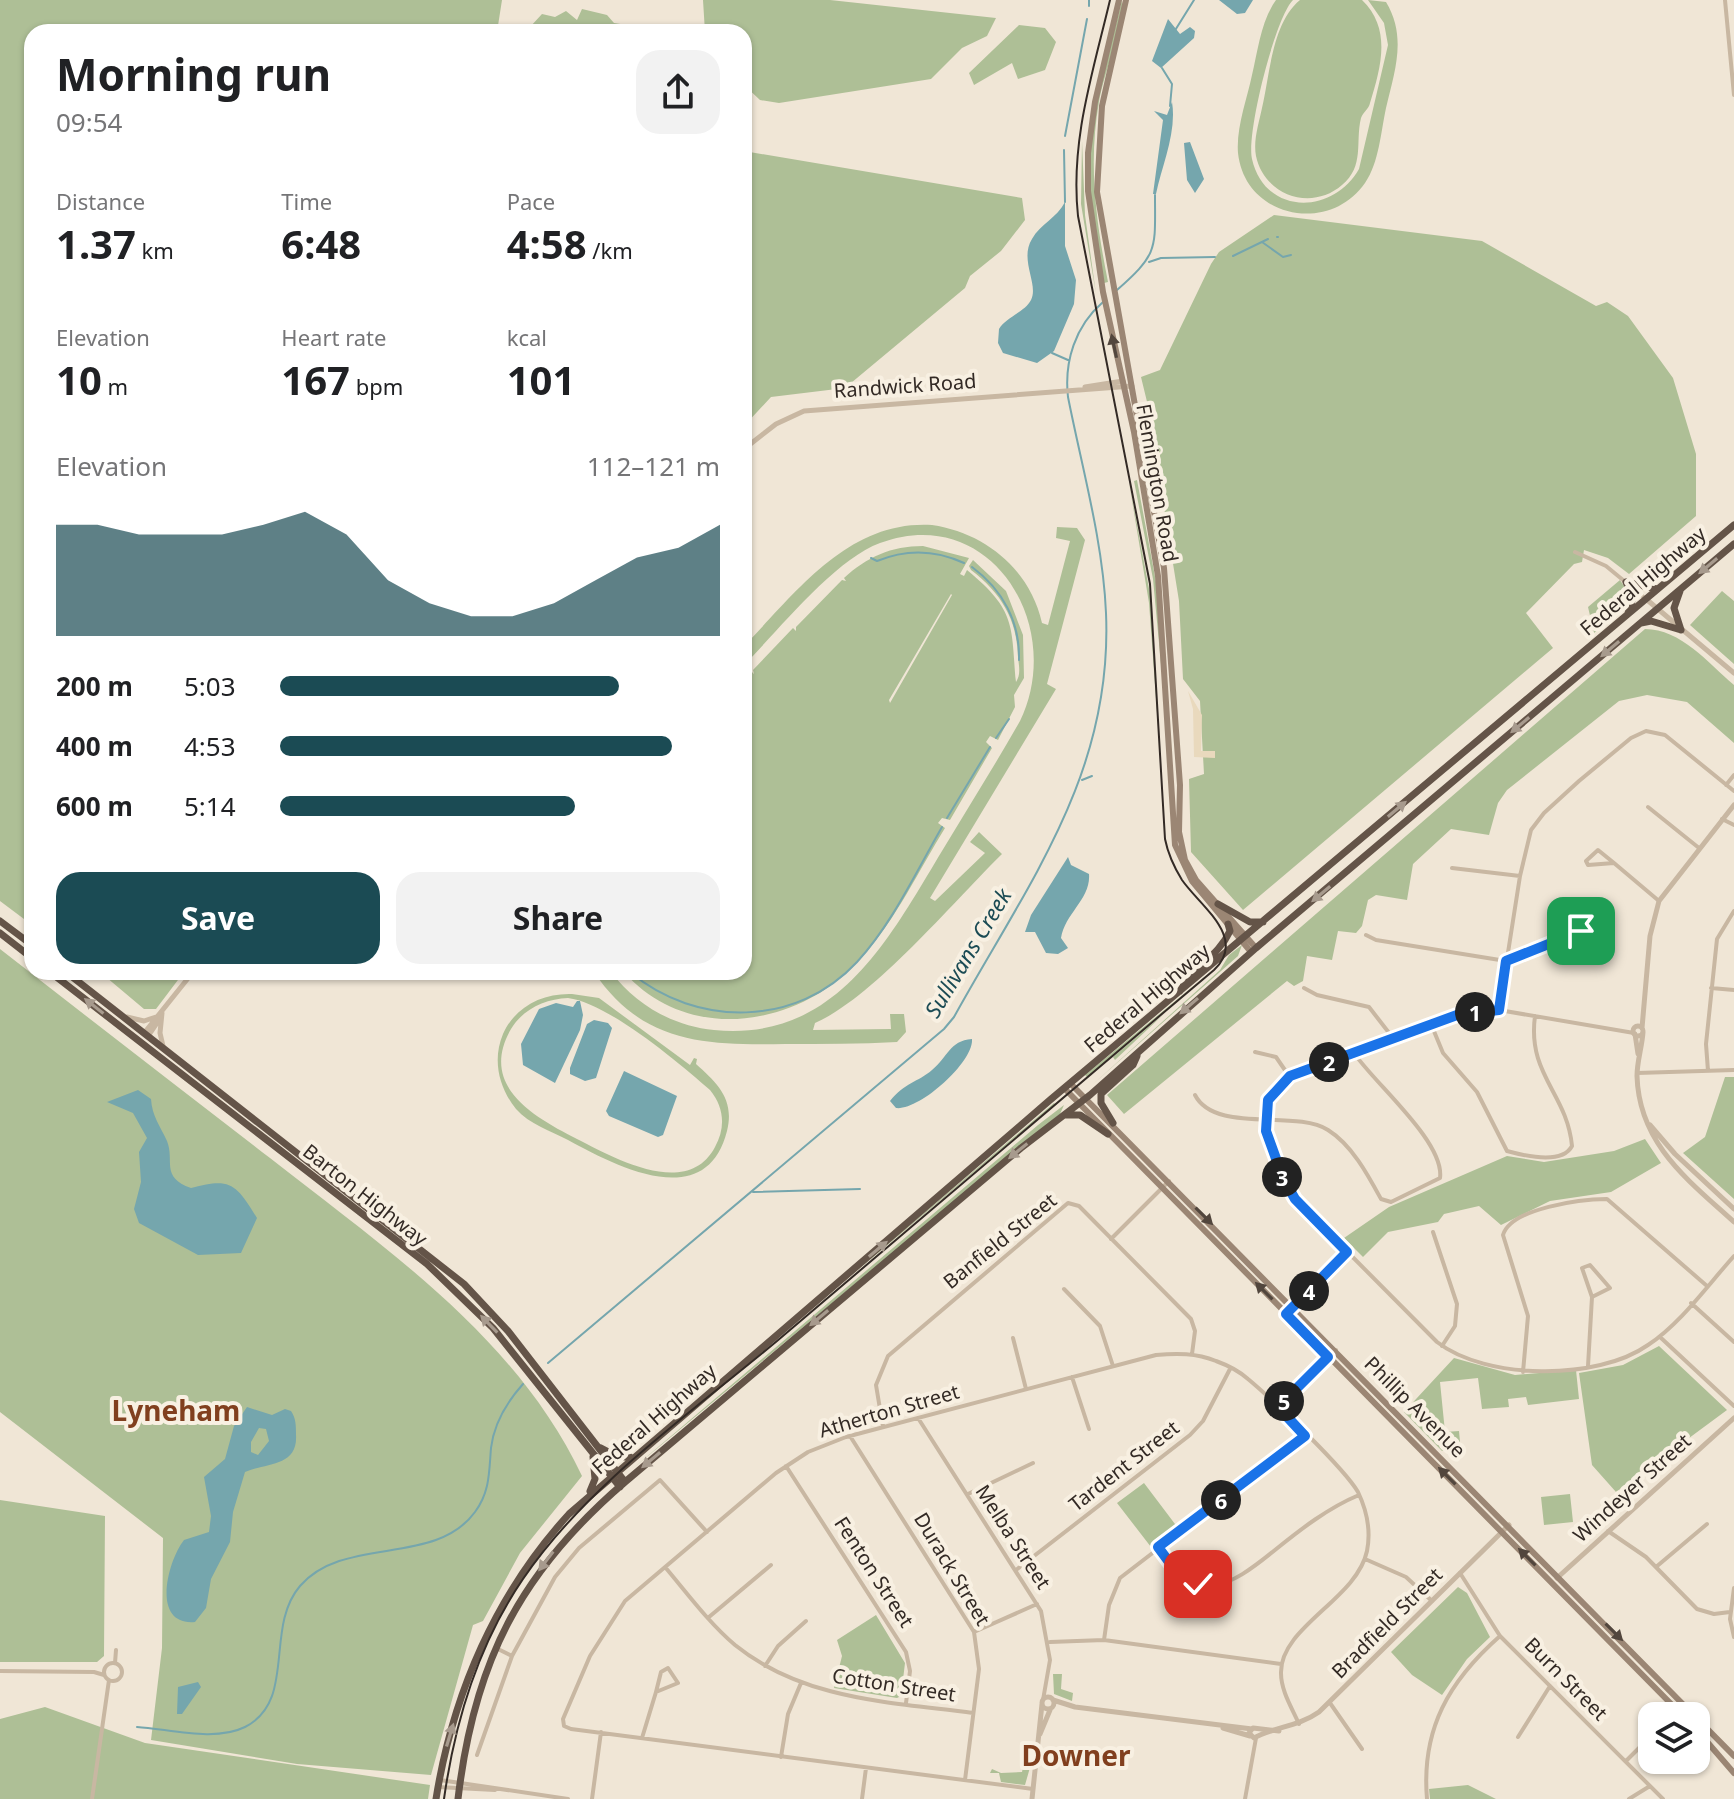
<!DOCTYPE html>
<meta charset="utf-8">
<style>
:root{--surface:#fff;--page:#f2f2f2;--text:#202124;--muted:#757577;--accent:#1b4b54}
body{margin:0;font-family:"Noto Sans",sans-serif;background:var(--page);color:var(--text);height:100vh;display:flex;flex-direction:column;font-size:30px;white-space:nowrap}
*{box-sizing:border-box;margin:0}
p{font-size:26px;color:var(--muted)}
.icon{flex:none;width:44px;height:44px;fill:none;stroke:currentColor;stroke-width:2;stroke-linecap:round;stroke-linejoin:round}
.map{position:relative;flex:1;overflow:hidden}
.drawer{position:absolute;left:24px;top:24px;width:728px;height:956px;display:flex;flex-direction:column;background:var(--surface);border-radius:24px;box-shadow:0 2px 6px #0004}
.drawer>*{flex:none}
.buttons{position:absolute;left:1638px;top:1702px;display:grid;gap:16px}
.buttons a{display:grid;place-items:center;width:72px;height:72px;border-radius:16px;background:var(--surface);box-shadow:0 2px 6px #0004;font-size:40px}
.pin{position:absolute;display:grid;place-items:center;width:68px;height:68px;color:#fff;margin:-34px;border-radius:16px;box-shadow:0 4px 12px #0006}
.km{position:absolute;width:40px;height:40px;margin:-20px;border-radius:50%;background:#222;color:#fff;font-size:22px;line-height:40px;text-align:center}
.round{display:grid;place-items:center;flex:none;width:84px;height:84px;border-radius:24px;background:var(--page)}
.headline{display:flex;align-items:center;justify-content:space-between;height:136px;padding:0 32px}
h1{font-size:44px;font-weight:700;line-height:60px}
.stats{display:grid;grid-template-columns:repeat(3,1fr);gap:12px;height:136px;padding:8px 32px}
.stats div{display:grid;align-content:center}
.stats b{font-size:40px;font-weight:700}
.stats small{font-size:22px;font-weight:400}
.stats p{font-size:22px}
.chart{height:224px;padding:16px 32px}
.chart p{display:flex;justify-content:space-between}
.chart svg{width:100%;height:144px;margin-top:8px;fill:var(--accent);opacity:.7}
.action{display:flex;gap:16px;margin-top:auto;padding:16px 32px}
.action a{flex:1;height:92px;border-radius:24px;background:var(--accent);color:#fff;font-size:32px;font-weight:700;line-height:92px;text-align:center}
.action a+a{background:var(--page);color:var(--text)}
ul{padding:0 32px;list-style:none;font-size:26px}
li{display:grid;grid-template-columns:128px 96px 1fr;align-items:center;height:60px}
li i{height:20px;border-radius:10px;background:var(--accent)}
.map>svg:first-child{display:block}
.green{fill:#aebf96;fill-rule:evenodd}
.plaza{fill:#e9d9bd}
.water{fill:#75a6ad;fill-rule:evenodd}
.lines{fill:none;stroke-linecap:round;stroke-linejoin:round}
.stream{stroke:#75a6ad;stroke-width:2}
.minor{stroke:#c8b7a2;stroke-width:4}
.tertiary{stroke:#c8b7a2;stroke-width:5}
.secondary{stroke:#9b8674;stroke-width:6}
.trunk{stroke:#645448;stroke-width:7}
.tram{stroke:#332a25;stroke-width:2}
.oneway{fill:#52463d}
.oneway2{fill:#a79a8d}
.route-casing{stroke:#fff;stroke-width:16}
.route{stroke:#1a73e8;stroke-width:10}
.labels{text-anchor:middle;stroke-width:8;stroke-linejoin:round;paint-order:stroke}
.street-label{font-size:20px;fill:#332a25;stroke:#f8f0e2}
.water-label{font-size:22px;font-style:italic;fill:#1b4b54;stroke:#f8f0e2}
.district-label{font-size:28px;font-weight:bold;fill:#813f1e;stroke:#f8f0e2}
</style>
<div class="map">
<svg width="1734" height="1799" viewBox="0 0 1734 1799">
<rect width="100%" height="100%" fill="#f0e6d6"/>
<path class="green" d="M0,0H502L497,32H218L208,27L205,32H32V925L0,901Z
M703,0H830L996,18L987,36L962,48L931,79L779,103L760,100L744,85V32H705Z
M1122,0C1124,26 1104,72 1099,102C1088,163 1096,222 1108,282L1104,283C1098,248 1091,213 1090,178C1089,117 1108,58 1122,0Z
M1276,0H1293C1275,18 1246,134 1252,159C1265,216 1333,215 1359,169L1388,45L1384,23L1368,0L1386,2C1407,37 1395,70 1386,108C1381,131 1379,163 1365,183C1329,235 1245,218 1238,153C1236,128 1247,99 1252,75C1258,50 1261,21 1276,0Z
M1300,0H1362C1392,29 1381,67 1370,103C1369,109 1363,112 1361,118C1355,142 1365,166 1342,185C1311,212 1264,195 1256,156C1253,140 1259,123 1262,108C1270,74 1272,23 1300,0Z
M582,9L607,15L614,23L672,32H550L530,27L542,14L555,17L566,11L577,20Z
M1019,25L1045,28L1056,42L1045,70L1018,79L1012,63L974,85L969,73Z
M1082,141L1085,215L1096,294L1081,204Z
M744,151L1022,198L1025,220L1001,251L970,276L965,288L845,388L771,397L744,426Z
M1274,215L1482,241L1596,306L1607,302L1628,316L1673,378L1696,454V516L1629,574L1608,558L1584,550L1582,562L1574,564L1526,613L1553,648L1243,910L1191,852L1189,779L1204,774L1200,701L1183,679L1179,601L1158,470L1157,443L1141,377L1160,370L1211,264L1219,252Z
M1137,480L1156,582L1162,675L1153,579L1134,481Z
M1129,482L1150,594L1160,753L1149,603Z
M932,525C986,533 1030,570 1042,623L1048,625L1070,541L1056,538L1057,527L1077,528L1085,540L1047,684L1056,689L930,898L935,901L985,853L970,842L979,832L1002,854C954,901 873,998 815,1023L813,1030L891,1029L890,1014H904L906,1032L897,1042C860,1044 823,1044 785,1044C707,1045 643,1045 594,972H611C636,1005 673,1026 714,1030C836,1042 889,939 942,851C968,808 995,765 1020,721C1066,626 991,502 880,543C834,560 779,630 744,665V646C797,592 848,520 932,525Z
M923,546L969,558L960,574L964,576L967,570C1017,611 1011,626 1016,682C1021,674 1019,667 1018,657C1017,619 1001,593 971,570L969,566L973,560L1006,591L1023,635L1024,678L1014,695L1015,707L998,740L990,736L986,742L992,748L950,820L942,818L938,823L945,828C919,870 896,919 863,956C801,1028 688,1045 624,972H744V679L751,671L754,674L753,670L793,628L796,631V627L842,580L846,581L844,578C867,557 891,546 923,546ZM951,594L952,595L890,703L889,700Z
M1620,580L1631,597L1624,609L1594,633L1588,607Z
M1722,591L1734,601V664L1690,625Z
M1645,629C1681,629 1708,663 1734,685V743L1687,702L1647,695L1619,701L1507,790L1498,803L1489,835L1451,829L1413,864L1407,900L1376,895L1368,900L1362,926L1356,933L1338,931L1332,960L1307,956L1303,981L1294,986L1287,981L1124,1114L1107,1095Z
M1242,945L1238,956L1092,1085L1220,970L1229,955Z
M0,949C90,1019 180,1089 270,1158C387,1250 516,1337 582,1476L520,1553L483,1621L473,1625L431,1775L297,1764L151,1740L162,1648L163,1538L0,1412Z
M1213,970L1087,1077L1085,1075Z
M100,972H184L156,1009H144Z
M572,994L599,998L690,1065L694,1058L697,1059L696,1064C717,1083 735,1099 727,1131C706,1214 616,1166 568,1140C551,1131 529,1124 516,1109C499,1088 492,1060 503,1034C515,1007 542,993 572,994ZM568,998C608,1003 678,1062 710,1090C724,1107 726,1127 715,1147C687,1200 613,1157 577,1139C535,1117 478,1087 511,1029C523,1009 545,999 568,998Z
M1165,1013L1115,1060L1113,1057Z
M1725,1077H1734V1199L1683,1153L1705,1137Z
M1054,1103L1055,1104L689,1412Z
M1064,1105L1060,1114L631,1470L1038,1125Z
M1645,1139L1661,1163L1611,1192L1550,1201L1501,1225L1479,1206L1444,1214L1438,1222L1388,1232L1363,1257L1344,1238L1389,1207L1507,1156L1544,1162L1614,1151Z
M1659,1346L1727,1410L1616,1492L1592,1465L1579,1373L1623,1365Z
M1454,1358L1515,1375L1576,1370L1579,1399L1528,1405L1526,1397L1508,1399L1509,1407L1482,1409L1478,1378L1440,1382L1445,1432L1459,1431L1460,1442L1442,1451L1404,1412Z
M1144,1483L1178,1528L1151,1547L1117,1503Z
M1570,1494L1573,1522L1544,1525L1541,1497Z
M0,1500L105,1516L104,1656L97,1662H0Z
M1458,1587L1467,1593L1490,1637L1467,1659L1442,1695L1412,1675L1391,1652Z
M876,1615L905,1663L901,1696L897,1698L834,1688L842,1656L837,1640Z
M1053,1674H1062L1061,1689L1073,1693L1072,1701L1054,1694Z
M45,1707L145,1743L430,1785L428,1799H0V1719Z
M1024,1762L1031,1764L1025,1785L1001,1782L999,1773H990L992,1769L1001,1773L1022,1772Z
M1468,1785L1496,1799H1430L1429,1789Z"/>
<path class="plaza" d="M1188,691L1202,715L1201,751H1215V758L1194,757L1193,709Z"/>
<path class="water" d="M1219,0H1253L1245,13L1237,14Z
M1168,19L1180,34L1190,27L1195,31L1194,38L1161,68L1152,61Z
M1172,102C1177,132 1162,165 1156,194H1153L1163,120L1154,111L1167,115Z
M1190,142L1204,179L1195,193L1187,180L1184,143Z
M1065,202V246L1076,280L1074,304L1054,351L1037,363L1003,353L998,343L999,329C1006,317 1025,312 1031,300C1039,284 1019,260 1032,239C1040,224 1057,218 1065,202Z
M1068,857L1071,865L1089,874C1091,899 1065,913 1061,938L1068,948L1058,954L1046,953L1035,932H1025L1031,915Z
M577,1001H580L583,1015L580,1030L555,1083L523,1065L521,1044L539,1009L556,1003L573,1007Z
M594,1020L608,1023L612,1028L596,1078L585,1081L570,1074V1068L587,1024Z
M972,1039C974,1062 919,1111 896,1108L890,1101C904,1083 918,1082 932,1070C948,1057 949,1041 972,1039Z
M624,1071L677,1096L663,1135L658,1137L609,1116L606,1111Z
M138,1090L151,1099C152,1116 160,1126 167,1141C175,1161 160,1177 191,1188C231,1177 236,1184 257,1218L241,1253L198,1255L139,1223L134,1209L141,1182L139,1152L147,1138L133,1113L107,1102Z
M247,1407L272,1415L285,1409L291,1411C296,1418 296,1426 296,1435C298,1467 265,1463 245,1472L233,1512L230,1542L211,1579L206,1608L195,1622C150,1626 168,1560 184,1540L209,1532L211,1516L204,1477L225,1459L234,1426ZM259,1428L266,1429L269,1441L258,1455L251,1452V1442Z
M198,1682L201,1687L182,1714H177L178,1687Z"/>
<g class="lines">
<path class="stream" d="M1089,6V0
M1174,32L1194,0
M1162,68L1172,84L1170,106
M1065,136L1087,19
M1064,150L1065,202
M1277,237H1278
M1262,242L1283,257L1291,255
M1233,256L1268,239
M1149,262L1161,258L1215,257
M1117,290C1159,253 1155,249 1155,195
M1052,353L1068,360
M871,558L877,561C906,549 936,550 964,563
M972,567C1003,590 1020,622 1019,660
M996,738L1009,719
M1082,780L1092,776
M947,818L990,747
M630,972C697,1028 797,1027 857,962C892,924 916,872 942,827
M753,1192L860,1189
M548,1363L944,1029L954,1017C1028,883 1113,774 1106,613C1103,541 1082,468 1068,397C1064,362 1075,326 1103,302
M137,1727C169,1729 215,1742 245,1727C297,1701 264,1628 300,1586C344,1535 435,1567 475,1512C490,1492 489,1472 491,1448C494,1423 506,1403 523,1384"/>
<path class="minor" d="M1725,0L1734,95
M1575,552L1606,566L1646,599
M1726,785L1734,775
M1648,807L1699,848
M1722,819L1734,825
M1614,863L1598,850L1586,861L1588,865L1614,863L1659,901
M1452,868L1520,876
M1366,935L1376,940L1506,961L1581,931
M1304,988L1317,995L1369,1007L1393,1038
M1711,988L1734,990
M1499,1010L1520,876L1531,830L1544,813L1579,781L1631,738L1646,731L1665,735L1734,791
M1431,1024L1443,1053L1477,1092L1507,1151C1525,1156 1562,1165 1572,1146C1567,1093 1527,1075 1535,1016
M1634,1033L1499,1010L1468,1013L1290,1076L1268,1100L1266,1131L1283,1178L1295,1199L1437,1342C1486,1380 1597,1381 1648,1345C1681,1323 1707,1286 1734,1256
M1255,1052L1276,1057L1289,1076
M1708,1071L1706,1044L1717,939L1734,911
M1637,1073L1734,1070
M1195,1095C1215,1134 1295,1109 1328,1130C1352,1145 1368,1175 1381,1199L1391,1202L1440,1178C1445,1142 1374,1083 1354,1053
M1433,1232L1457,1304L1455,1326L1442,1346
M1111,1239L1169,1181
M1064,1289L1100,1326L1113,1366
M1691,1303L1734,1342
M1286,1314L1347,1252
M1660,1337L1734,1406
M1013,1338L1026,1389
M1588,1366L1592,1297L1582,1268L1590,1265L1610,1288L1592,1297
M1523,1372L1528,1316L1503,1235C1511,1208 1582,1199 1607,1199L1707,1286
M1072,1377L1089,1429
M1278,1407L1336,1350
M918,1418L1041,1611L1050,1660L1043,1700
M883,1427L876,1385L888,1356L1068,1203L1079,1206L1191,1319L1195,1331L1192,1354
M850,1436L974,1632L979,1669L965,1780
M786,1466L906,1652L910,1671L906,1703
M968,1494L1033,1463
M1608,1531L1646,1557L1697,1609L1714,1614L1730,1612
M1158,1547C1200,1605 1227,1589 1275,1550C1301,1529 1328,1508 1359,1495
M1365,1559L1406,1577L1432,1601
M665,1567C687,1593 709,1623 735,1645C803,1700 890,1702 973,1713
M1656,1567L1707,1524
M1016,1570L1190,1435L1203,1421L1230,1369
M1460,1573L1500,1636L1663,1799
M1734,1588L1730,1619L1734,1637
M709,1617L771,1565
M974,1632L1037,1604
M1104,1640L1109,1605L1120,1578L1305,1436
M1050,1642L1104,1640L1281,1664
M496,1648L512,1656
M115,1663L116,1650
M104 1672a9 9 0 1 1 18 0a9 9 0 1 1-18 0Z
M765,1666L778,1646L806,1621
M0,1671L94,1672L104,1675
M1330,1703L1362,1749
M1671,1716L1683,1704
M1518,1737L1550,1686
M642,1738L656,1692L678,1683L668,1668L661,1672L656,1692
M477,1755L512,1656L555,1577L579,1548L660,1480L707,1532
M781,1757L788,1714L801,1683
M1626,1761L1652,1735
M440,1780L568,1799
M438,1787L495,1790
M1033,1789L571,1729L564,1726L563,1719L590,1656L625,1601L776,1473L808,1452L846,1437L1156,1355C1177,1353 1196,1353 1216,1361C1227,1365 1239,1371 1248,1379C1272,1399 1344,1468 1358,1492C1367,1511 1371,1531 1367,1551C1357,1599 1280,1627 1281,1673C1281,1691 1292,1708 1299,1724
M92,1799L109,1680
M592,1799L601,1732
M862,1799L866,1768
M1245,1799L1256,1738
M1427,1799C1421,1729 1449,1681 1500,1636
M1629,1799L1650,1786"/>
<path class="tertiary" d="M1085,387L1123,381
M744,449L776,424L804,411L1132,386
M1646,599L1734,673
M162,1013L160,1033L163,1046
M127,1017L144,1021L156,1017
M1633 1031a5 5 0 1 1 10 0a5 5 0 1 1-10 0Z
M1642,1028L1650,936L1659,901L1734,805
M145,1032L193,972
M1643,1032C1642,1047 1637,1061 1637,1076C1639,1144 1688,1180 1734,1222
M1635,1034L1638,1054
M148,1036L159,1020
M1650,1125L1675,1154L1734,1209
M1557,1578L1734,1418
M1042 1703a6 6 0 1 1 12 0a6 6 0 1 1-12 0Z
M1053,1700L1075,1707L1252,1729
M1223,1728L1250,1736
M1279,1731L1253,1728L1249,1733L1254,1738C1273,1727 1298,1727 1319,1712L1509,1525
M1040,1734L1050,1710
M1032,1799L1042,1704"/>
<path class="secondary" d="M1119,0L1095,102L1088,153V191L1103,292L1134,432L1158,576L1175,845L1192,881L1251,952
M1126,0L1102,106L1097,192L1164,568L1180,785L1179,832L1185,860L1196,880L1256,948
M1070,1083L1734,1756
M1064,1088L1683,1716
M1696,1729L1734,1773"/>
<path class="trunk" d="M1626,582L1633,598L1628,613
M1626,582L1657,589
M1680,591L1674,608L1681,630
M1641,623L1651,621L1681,630
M1218,904L1250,922H1263
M0,921L32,945
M0,933L32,958
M50,972L427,1264L493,1328L620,1487
M66,972L464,1284L508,1331L625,1482
M1180,991C1193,967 1218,957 1230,931L1228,924
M1065,1115H1080L1108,1134
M1113,1123L1101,1103V1094L1133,1065L1137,1056
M601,1448L618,1457H630
M590,1491L595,1479L593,1457
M436,1799C453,1693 496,1594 569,1514L1050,1100L1734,525
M458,1799C474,1662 520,1572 625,1482L1021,1148L1090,1095L1256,948L1734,544"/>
<path class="tram" d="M444,1799C455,1721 478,1645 523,1579C586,1486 691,1413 777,1341C923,1217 1068,1093 1214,970C1248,938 1200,906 1182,880C1174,867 1168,854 1165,839L1150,584L1078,216C1070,141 1093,72 1110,0"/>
</g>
<defs><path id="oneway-solid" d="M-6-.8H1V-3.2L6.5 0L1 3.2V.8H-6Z" transform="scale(2)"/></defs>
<g class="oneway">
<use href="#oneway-solid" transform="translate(1114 346) rotate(-102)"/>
<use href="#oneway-solid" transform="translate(1204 1216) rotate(45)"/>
<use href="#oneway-solid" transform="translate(1264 1291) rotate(-135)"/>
<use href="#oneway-solid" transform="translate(1447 1476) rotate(-135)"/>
<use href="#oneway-solid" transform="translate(1527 1557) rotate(-135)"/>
<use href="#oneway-solid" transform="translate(1614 1632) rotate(45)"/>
</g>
<g class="oneway2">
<use href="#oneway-solid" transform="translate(1708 566) rotate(140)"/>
<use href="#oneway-solid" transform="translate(1610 649) rotate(140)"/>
<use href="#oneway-solid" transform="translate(1520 725) rotate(140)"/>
<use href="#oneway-solid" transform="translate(1397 809) rotate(-40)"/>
<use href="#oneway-solid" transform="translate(1321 894) rotate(140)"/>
<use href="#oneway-solid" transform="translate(94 1006) rotate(-142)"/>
<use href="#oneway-solid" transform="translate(1189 1006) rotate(139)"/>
<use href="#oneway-solid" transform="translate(1018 1151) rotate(141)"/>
<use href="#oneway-solid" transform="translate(878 1249) rotate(-40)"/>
<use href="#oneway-solid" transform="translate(819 1318) rotate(140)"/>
<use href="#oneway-solid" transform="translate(489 1324) rotate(-134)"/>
<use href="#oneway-solid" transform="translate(651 1460) rotate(140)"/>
<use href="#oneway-solid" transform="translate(546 1561) rotate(127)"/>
<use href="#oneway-solid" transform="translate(450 1735) rotate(-73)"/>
</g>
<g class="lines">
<defs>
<path id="route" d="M1198,1584L1175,1570L1158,1547L1305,1436L1278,1407L1328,1357L1286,1314L1347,1252L1295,1199L1283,1178L1266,1131L1268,1100L1290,1076L1457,1015L1499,1010L1506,961L1581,931"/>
</defs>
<use href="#route" class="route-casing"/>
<use href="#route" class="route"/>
</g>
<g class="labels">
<g class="street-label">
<text transform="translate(905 386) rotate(-4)" y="7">Randwick Road</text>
<text transform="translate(1157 483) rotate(80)" y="7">Flemington Road</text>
<text transform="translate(1643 581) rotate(-40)" y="7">Federal Highway</text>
<text transform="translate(1147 998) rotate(-40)" y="7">Federal Highway</text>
<text transform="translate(365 1195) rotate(38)" y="7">Barton Highway</text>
<text transform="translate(1000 1241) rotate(-39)" y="7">Banfield Street</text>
<text transform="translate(1415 1407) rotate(45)" y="7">Phillip Avenue</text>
<text transform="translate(889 1411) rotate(-16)" y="7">Atherton Street</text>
<text transform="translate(654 1419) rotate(-41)" y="7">Federal Highway</text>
<text transform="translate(1124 1466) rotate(-38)" y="7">Tardent Street</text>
<text transform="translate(1632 1488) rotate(-42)" y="7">Windeyer Street</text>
<text transform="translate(1013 1537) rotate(57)" y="7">Melba Street</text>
<text transform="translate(952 1569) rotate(59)" y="7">Durack Street</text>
<text transform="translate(874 1572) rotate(57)" y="7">Fenton Street</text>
<text transform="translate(1387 1623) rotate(-45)" y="7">Bradfield Street</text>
<text transform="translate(1566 1679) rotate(45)" y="7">Burn Street</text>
<text transform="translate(894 1685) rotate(9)" y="7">Cotton Street</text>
</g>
<g class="water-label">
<text transform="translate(968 953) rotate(-59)" y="8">Sullivans Creek</text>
</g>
<g class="district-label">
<text x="176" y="1421">Lyneham</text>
<text x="1076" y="1766">Downer</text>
</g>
</g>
</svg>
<div class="buttons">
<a><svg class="icon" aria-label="layers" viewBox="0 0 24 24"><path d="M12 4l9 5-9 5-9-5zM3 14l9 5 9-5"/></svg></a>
</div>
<div class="pin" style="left:1581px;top:931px;background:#1e9e55"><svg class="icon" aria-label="arrive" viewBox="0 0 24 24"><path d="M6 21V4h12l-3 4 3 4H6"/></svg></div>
<div class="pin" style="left:1198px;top:1584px;background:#d93025"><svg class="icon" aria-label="check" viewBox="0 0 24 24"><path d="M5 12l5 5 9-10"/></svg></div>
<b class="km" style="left:1475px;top:1012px">1</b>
<b class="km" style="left:1329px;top:1062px">2</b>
<b class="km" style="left:1282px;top:1177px">3</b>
<b class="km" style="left:1309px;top:1291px">4</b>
<b class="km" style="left:1284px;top:1401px">5</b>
<b class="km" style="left:1221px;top:1500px">6</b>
<section class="drawer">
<div class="headline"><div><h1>Morning run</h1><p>09:54</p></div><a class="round"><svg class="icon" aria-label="share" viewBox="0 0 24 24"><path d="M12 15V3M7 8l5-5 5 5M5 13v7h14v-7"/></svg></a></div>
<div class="stats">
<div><p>Distance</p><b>1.37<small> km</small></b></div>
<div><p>Time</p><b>6:48</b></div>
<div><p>Pace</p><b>4:58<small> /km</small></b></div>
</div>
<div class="stats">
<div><p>Elevation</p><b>10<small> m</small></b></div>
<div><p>Heart rate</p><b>167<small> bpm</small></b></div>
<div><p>kcal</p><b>101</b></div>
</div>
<div class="chart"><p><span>Elevation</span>112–121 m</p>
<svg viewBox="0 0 160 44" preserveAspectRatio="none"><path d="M0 44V10L10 10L20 13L30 13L40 13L50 10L60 6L70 13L80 27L90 34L100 38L110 38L120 34L130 27L140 20L150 17L160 10V44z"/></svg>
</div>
<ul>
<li><b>200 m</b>5:03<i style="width:77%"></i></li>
<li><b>400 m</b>4:53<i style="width:89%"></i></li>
<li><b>600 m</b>5:14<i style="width:67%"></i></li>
</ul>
<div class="action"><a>Save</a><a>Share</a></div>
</section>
</div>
